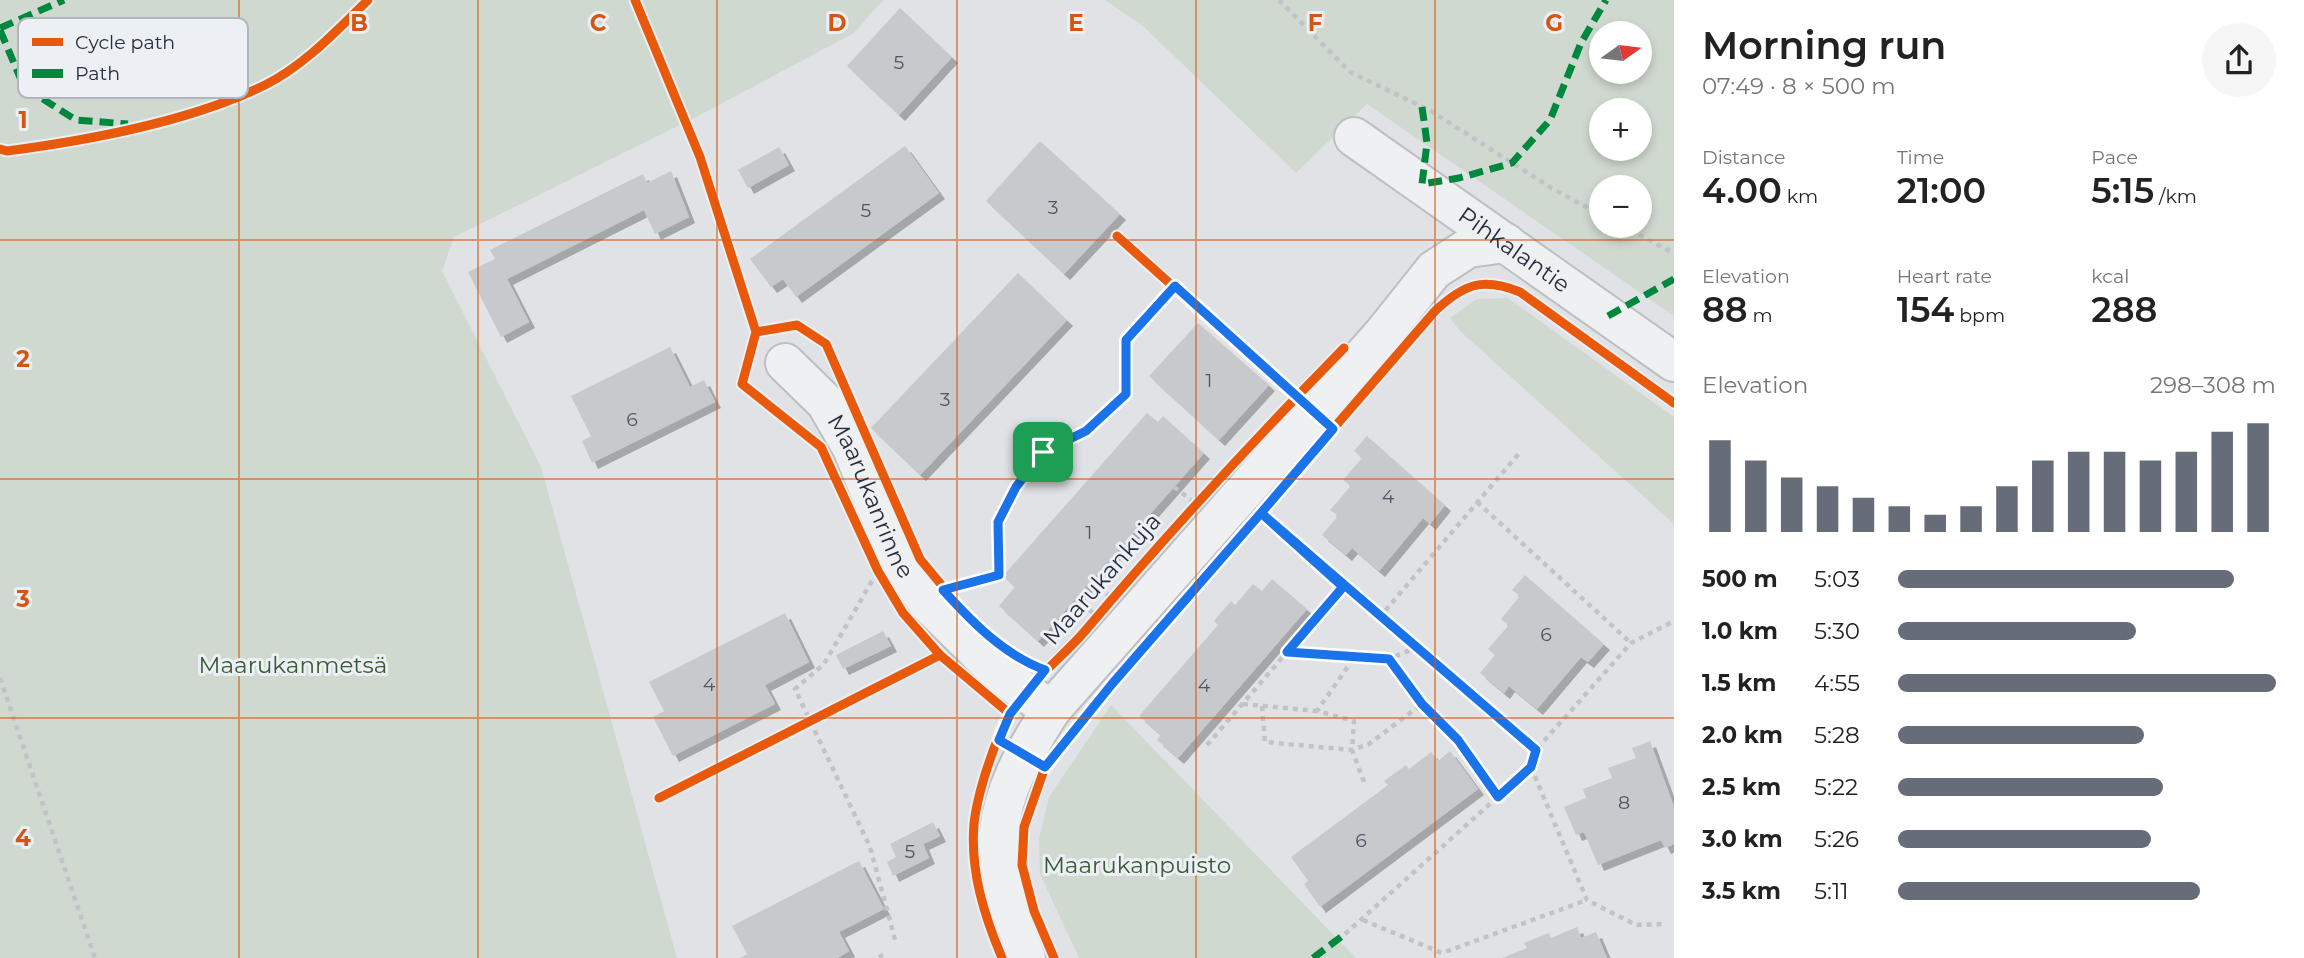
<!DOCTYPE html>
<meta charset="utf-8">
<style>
:root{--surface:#fff;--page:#f6f6f6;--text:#222;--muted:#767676;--accent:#676c79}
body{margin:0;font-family:Montserrat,sans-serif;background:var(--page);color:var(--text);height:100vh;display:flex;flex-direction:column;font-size:26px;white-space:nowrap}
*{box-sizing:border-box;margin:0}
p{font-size:23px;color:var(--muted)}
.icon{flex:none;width:38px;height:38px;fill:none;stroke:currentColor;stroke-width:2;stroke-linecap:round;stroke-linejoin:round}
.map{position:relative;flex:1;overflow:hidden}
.side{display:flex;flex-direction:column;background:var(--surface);width:630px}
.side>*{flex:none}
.needle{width:46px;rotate:76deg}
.controls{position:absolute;left:1589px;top:21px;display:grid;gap:14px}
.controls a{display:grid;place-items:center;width:63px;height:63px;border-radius:50%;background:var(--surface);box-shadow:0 4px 10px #0003;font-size:35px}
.pin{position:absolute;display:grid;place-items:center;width:60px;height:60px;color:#fff;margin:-30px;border-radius:14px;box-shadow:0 4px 10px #0006}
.round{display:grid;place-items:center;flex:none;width:74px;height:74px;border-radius:37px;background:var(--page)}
.head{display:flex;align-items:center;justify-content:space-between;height:119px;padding:0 28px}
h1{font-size:38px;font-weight:600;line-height:52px}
.metrics{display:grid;grid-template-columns:repeat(3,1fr);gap:10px;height:119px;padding:7px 28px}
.metrics div{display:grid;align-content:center}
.metrics b{font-size:35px;font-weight:600}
.metrics small{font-size:19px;font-weight:400}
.metrics p{font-size:19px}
.chart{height:196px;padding:14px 28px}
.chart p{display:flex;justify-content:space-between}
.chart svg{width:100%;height:126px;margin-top:7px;stroke:var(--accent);stroke-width:6}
ul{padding:0 28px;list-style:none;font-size:23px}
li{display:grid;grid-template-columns:112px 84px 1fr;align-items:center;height:52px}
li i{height:18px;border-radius:9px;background:var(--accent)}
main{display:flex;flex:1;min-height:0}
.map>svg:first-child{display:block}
.green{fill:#d0d9cf;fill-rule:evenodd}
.building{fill:#c7c9cd;filter:url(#shadow)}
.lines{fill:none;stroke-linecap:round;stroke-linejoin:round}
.minor-casing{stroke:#bdbfc3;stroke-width:42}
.path{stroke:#c2c3c8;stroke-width:4.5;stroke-dasharray:5 5;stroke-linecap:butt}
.minor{stroke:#eff0f2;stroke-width:38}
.quiet{stroke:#00873e;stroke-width:7;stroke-dasharray:14 7;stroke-linecap:butt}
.cycleway-casing{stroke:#ecf0f5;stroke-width:13}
.cycleway{stroke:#e8590c;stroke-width:9}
.route-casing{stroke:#fff;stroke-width:14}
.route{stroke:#1a73e8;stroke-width:9}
.grid{fill:none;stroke:#d55511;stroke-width:2;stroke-opacity:0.55}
.labels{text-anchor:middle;stroke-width:6;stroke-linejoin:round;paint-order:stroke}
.number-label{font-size:19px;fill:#505664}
.street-label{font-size:23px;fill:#262d3f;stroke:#ecf0f5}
.park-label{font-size:23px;fill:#375c32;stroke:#ecf0f5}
.key{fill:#ecf0f5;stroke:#b1b6be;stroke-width:2}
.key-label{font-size:19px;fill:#262d3f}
.grid-label{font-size:23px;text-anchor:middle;font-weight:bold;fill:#d55511;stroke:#ecf0f5;stroke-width:6;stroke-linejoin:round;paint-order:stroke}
</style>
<main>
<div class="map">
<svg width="1674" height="958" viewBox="0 0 1674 958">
<defs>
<filter id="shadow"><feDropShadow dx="6" dy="6" stdDeviation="0" flood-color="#0004"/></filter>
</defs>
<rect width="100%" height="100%" fill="#e0e2e5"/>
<path class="green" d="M0,0H883L854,33L700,115L454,237L442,271L541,467L677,958H0Z
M1105,0H1674V316L1367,104L1296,173L1143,26ZM1601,33H1640V72H1601ZM1601,110H1640V149H1601ZM1601,187H1640V226H1601Z
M1508,298L1674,417V524L1459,330L1450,318L1477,299Z
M1111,705L1356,958H1079L1040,874L1039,839L1049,797Z"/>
<path class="building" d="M900,8L952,57L899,115L847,66Z
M1040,141L1120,214L1064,274L986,201Z
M905,146L939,193L796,297L783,279L771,287L750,259Z
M779,147L789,165L748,188L738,170Z
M671,171L689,217L655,234L644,210L507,279L529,322L501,337L468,272L495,259L490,250L643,174L647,183Z
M1018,273L1067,320L920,475L871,428Z
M1198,323L1269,385L1219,440L1149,376Z
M670,347L690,387L704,380L715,402L592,463L582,441L591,436L571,396Z
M1147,413L1158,422L1163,416L1204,453L1038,641L999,606L1015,587L1003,576Z
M1367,436L1445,505L1430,524L1423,518L1379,571L1352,548L1346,555L1322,535L1338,516L1330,510L1351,486L1343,480L1362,458L1354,451Z
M1525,575L1604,644L1588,662L1581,657L1537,709L1509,686L1504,693L1480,673L1495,655L1488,649L1509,625L1501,619L1520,596L1512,590Z
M1272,579L1307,609L1178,758L1157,740L1161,735L1139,716L1218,625L1214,621L1231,601L1235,605L1253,584L1262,591Z
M785,613L809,662L765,685L775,704L673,756L653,717L664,711L649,682Z
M883,631L891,646L843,669L836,655Z
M1650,741L1674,807V844L1665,848L1661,840L1598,865L1584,832L1576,835L1564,807L1586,798L1583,789L1612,778L1608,768L1636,758L1632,748Z
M1450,751L1478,789L1320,907L1304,884L1308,881L1291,857L1388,785L1384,781L1406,765L1409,769L1431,752L1438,761Z
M933,822L940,836L923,844L929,858L893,876L887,862L896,857L890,844Z
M859,861L884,909L839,932L849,951L837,958H740L747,954L732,926Z
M1577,927L1581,938L1596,932L1607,958H1502L1527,948L1524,943L1549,933L1551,938Z"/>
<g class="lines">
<defs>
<g id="minor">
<path id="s1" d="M1354,137L1674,362"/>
<path id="s2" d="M785,363L826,403L852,448L898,561L927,602L1000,674L1051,710"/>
<path d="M1026,958C983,850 989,807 1051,710L1383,334L1434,270L1468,248L1506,243"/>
</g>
</defs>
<use href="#minor" class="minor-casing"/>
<path class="path" d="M1279,0L1350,72L1431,111L1553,189L1601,215
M1621,226L1674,253
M1174,487L1191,500
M1477,502L1631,643
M1264,516L1536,750
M872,581L824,664L795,689L870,847L896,943
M957,586L999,575L998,522L1016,487L1043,452L1086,431L1126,394V340L1175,286
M1093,613L1076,598L1097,585L1109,596
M1379,618L1521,451
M1288,652L1356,655
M1389,659L1422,704L1458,740L1498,797
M0,678L95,958
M1243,704L1317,711
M1262,706L1265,742L1352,750L1369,744L1422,704
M1207,745L1343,587
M1531,767L1587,900L1636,925L1665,924
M1364,782L1352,750L1354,721L1317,711L1356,655L1389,659L1415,648
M1363,920L1442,953L1587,900
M1345,934L1531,767L1536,750L1631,643L1674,621
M880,954L882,958"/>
<use href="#minor" class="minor"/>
<path class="quiet" d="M0,28L64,0
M0,30L24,87L76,120L128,124
M1422,107L1427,143L1422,184L1459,178L1512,163L1550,120L1581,43L1606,0
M1608,316L1674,279
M1313,958L1345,934"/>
<defs>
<path id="cycleway" d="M635,0L700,157L756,332L742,384L821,447L878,571L903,613L940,655L1010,714
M0,149L7,151C90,140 189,122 265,85C305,65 336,31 368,0
M1117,236L1333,430
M756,332L797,325L826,344L920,559L968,617L1020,661L1045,671
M659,798L940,655
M1002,958C984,915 970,871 974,824C977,794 995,739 1010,713C1030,681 1061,659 1085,631C1168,533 1254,440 1344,348
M1054,958L1034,911L1022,865L1024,827L1045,767L1112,684L1435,311C1464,284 1482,277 1520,292L1674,403"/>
</defs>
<use href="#cycleway" class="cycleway-casing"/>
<use href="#cycleway" class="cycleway"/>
</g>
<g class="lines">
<defs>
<path id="route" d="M1043,452L1016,487L998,522L999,575L943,590C972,622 1004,655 1045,670L1010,714L999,740L1045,767L1112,684L1261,513L1536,750L1531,767L1498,797L1458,740L1422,704L1389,659L1287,652L1343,587L1261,513L1333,429L1175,286L1126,340V394L1086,431L1043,452"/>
</defs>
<use href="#route" class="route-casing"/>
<use href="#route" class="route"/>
</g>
<path class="grid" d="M239,0V958M478,0V958M717,0V958M957,0V958M1196,0V958M1435,0V958M0,240H1674M0,479H1674M0,718H1674"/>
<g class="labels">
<g class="number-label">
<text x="899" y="69">5</text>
<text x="1053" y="214">3</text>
<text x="866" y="217">5</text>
<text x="1209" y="387">1</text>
<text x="945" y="406">3</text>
<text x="632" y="426">6</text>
<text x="1388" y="503">4</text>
<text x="1089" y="539">1</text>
<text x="1546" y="641">6</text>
<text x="709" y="691">4</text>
<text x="1204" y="692">4</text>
<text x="1624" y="809">8</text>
<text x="1361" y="847">6</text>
<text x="910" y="858">5</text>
</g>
<g class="street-label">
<text dy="8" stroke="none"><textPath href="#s1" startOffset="196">Pihkalantie</textPath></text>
<text dy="8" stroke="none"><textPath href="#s2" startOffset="161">Maarukanrinne</textPath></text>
<text transform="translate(1102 579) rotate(-49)" y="8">Maarukankuja</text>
</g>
<g class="park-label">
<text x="293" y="673">Maarukanmetsä</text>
<text x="1137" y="873">Maarukanpuisto</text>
</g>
</g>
<rect x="18" y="18" width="230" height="80" rx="10" class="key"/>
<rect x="32" y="38" width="31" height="8" fill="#e8590c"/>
<rect x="32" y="69" width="31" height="9" fill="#00873e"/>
<g class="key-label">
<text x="75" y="49">Cycle path</text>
<text x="75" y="80">Path</text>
</g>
<g class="grid-label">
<text x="359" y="31">B</text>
<text x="598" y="31">C</text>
<text x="837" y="31">D</text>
<text x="1076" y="31">E</text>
<text x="1315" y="31">F</text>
<text x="1554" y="31">G</text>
<text x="23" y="128">1</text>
<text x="23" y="367">2</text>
<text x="23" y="607">3</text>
<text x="23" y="846">4</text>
</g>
</svg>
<div class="controls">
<a><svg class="needle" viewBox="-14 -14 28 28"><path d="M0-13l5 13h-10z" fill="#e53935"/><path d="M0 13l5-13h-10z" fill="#767676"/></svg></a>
<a>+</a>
<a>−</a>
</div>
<div class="pin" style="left:1043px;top:452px;background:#1e9e55"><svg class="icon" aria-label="arrive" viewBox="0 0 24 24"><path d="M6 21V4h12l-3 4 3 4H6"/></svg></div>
</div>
<section class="side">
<div class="head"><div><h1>Morning run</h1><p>07:49 · 8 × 500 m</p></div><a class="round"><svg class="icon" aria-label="share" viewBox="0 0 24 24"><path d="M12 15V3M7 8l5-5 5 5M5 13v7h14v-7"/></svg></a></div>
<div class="metrics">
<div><p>Distance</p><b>4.00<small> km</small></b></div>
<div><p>Time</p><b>21:00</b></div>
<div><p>Pace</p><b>5:15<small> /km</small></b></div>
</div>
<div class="metrics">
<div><p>Elevation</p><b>88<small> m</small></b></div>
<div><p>Heart rate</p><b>154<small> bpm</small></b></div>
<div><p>kcal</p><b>288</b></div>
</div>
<div class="chart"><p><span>Elevation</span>298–308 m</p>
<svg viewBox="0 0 160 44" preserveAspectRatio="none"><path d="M5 44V12M15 44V19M25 44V25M35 44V28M45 44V32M55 44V35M65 44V38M75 44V35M85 44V28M95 44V19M105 44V16M115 44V16M125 44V19M135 44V16M145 44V9M155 44V6"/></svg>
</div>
<ul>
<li><b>500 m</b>5:03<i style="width:89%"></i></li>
<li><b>1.0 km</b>5:30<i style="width:63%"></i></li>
<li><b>1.5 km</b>4:55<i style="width:100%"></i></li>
<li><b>2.0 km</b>5:28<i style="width:65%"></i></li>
<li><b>2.5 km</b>5:22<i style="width:70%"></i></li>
<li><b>3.0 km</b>5:26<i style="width:67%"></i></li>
<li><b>3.5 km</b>5:11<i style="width:80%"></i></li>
</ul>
</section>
</main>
